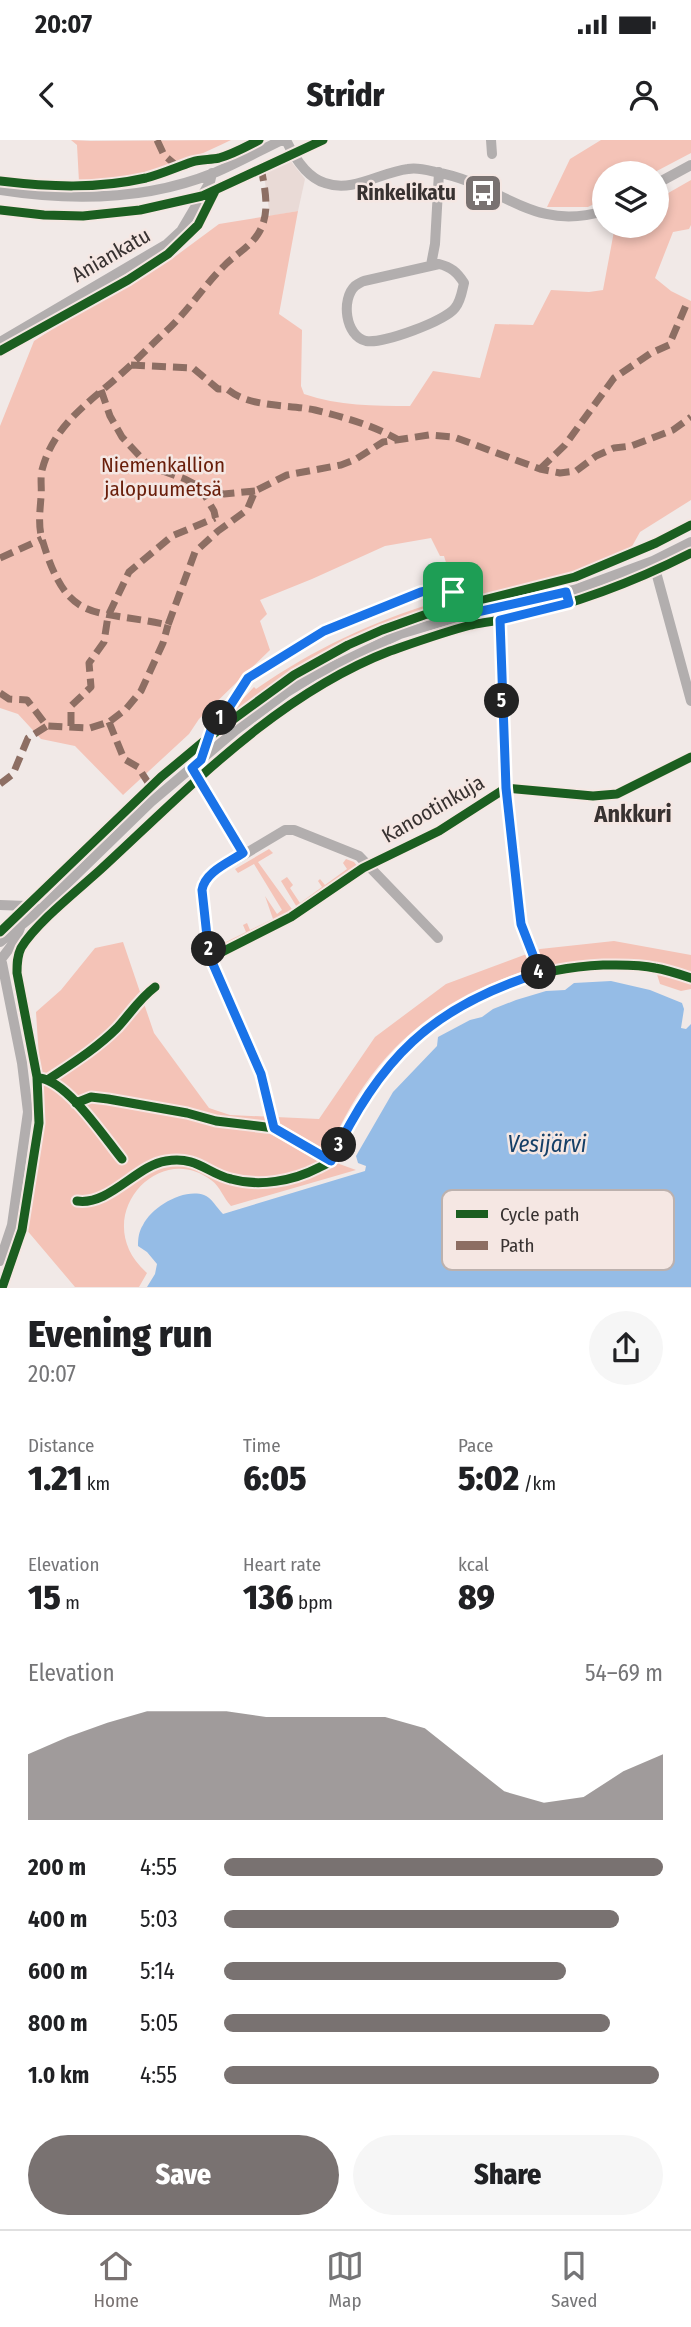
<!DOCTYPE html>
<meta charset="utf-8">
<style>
:root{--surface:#fff;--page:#f6f6f6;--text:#202124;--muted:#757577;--line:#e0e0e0;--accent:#797271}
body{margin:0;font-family:"Fira Sans Condensed",sans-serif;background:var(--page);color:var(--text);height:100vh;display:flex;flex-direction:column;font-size:26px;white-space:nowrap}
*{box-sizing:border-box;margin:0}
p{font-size:23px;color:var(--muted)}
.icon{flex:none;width:38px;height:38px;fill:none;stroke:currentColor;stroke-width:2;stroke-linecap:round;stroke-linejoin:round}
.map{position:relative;height:1148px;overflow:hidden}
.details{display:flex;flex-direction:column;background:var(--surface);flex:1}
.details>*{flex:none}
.buttons{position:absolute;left:592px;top:21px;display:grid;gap:14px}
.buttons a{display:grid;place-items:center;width:77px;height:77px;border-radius:50%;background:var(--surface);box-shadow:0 4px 10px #0003;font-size:35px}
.pin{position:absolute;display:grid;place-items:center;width:60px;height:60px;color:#fff;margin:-30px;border-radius:14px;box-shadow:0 4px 10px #0006}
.km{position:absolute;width:35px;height:35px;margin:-18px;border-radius:50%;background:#222;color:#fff;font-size:19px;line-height:35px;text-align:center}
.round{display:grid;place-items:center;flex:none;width:74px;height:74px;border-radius:37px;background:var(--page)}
.overview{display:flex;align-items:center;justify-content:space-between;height:119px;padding:0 28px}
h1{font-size:38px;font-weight:800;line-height:52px}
.metrics{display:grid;grid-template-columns:repeat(3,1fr);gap:10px;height:119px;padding:7px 28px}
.metrics div{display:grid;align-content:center}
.metrics b{font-size:35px;font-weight:800}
.metrics small{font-size:19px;font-weight:400}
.metrics p{font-size:19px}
.chart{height:196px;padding:14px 28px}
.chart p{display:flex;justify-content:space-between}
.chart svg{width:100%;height:126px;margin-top:7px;fill:var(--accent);opacity:.7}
.primary-button{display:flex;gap:14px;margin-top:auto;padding:14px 28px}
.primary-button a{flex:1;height:80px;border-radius:42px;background:var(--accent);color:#fff;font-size:28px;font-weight:800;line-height:80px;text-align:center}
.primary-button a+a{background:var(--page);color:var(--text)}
ul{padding:0 28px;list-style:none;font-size:23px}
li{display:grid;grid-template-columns:112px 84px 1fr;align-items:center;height:52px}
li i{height:18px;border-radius:9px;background:var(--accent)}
.status{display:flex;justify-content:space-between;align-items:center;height:49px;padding:0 35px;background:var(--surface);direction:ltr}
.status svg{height:19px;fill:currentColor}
header{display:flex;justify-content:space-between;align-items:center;height:91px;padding:0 28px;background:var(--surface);font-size:32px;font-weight:800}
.dock{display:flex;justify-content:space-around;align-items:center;height:98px;border-top:2px solid var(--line);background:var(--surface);font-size:19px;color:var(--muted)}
.dock a{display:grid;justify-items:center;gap:4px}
.dock .on{color:var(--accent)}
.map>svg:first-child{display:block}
.built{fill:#e9dad6}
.green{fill:#f4c3b7}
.water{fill:#95bce6}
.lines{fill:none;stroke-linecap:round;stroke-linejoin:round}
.minor{stroke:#b2aeae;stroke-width:10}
.quiet{stroke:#8d6e63;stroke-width:7;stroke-dasharray:14 7;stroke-linecap:butt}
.cycleway-casing{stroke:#f5e7e3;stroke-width:13}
.cycleway{stroke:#1b5e20;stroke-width:9}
.route-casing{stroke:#fff;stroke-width:14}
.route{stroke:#1a73e8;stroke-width:9}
.labels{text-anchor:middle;stroke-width:5;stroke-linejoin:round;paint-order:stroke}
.poi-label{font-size:21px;font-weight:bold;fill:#383231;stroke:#f5e7e3;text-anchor:end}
.street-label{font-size:21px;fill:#383231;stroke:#f5e7e3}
.park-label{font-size:21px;fill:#691e0a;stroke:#f5e7e3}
.water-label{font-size:23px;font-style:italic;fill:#153f67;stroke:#f5e7e3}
.quarter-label{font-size:24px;font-weight:bold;fill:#383231;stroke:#f5e7e3}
.key{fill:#f5e7e3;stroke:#bcb1ae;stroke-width:2}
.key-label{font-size:19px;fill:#383231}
</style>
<div class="status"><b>20:07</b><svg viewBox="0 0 49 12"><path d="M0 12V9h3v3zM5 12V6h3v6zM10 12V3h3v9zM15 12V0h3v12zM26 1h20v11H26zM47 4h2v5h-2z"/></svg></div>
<header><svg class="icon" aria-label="back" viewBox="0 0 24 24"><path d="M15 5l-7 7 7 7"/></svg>Stridr<svg class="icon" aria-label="person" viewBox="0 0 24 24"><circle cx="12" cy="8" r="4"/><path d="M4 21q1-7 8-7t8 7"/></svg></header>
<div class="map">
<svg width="691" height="1148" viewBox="0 0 691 1148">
<rect width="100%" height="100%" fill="#f1e9e7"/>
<path class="built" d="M289,19L305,39L298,71L270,76L263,29Z"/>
<path class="green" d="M71,0L91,1L231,0C181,25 135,39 79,42L77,5Z
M601,0H691V13L653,33H604V59L588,67H547L570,19Z
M691,40V85L689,89L673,92L655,138L671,151L691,161V360L640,392L630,410L573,433L469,460L452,442L444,416H440L431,398L385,406L312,439L260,460L267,474L260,481L270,510L199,579L189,594L123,655L75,606L41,599L18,574L0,568V286L34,201L158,120L173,118L219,84L298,71L279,174L302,190L301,246L304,254C339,266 374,266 410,266L433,231L480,238L495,184L533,185L551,150L589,152L603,150L615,86H656V60Z
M437,453L447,454L453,463L380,487L301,526L222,584L221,582L254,547L256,549C316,508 369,483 439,461Z
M269,709L273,713L258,722L294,772L219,811L216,799L218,798L222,804L246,792L243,785L247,783L250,790L273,779L265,756L277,774L282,770L254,724L238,733L235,729Z
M346,719L354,722L358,727L298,769L281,741L287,737L293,745L290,748L300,763L322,747L318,741L320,739L325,745L347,729L343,723Z
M614,801L691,815V849L681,851L660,844L655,828C546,814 432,857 369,950C354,972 343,996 331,1021L356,1030L231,1066C223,1058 221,1047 211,1040C157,999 87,1080 147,1133L139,1147H75L20,1082L43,980L36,872L61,850L95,808L123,802L154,893L209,968L230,975L319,979L375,897L446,844L540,809Z"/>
<path class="water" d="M611,841L650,850L682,863L684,869L681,888L686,889L691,884V1147H147L155,1134L157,1124L147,1112L138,1106C138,1098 139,1091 143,1085C152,1067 183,1048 204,1055C211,1057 217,1068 223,1074L365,1031L366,1026L358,1023L356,1016L393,952L437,906L438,897L470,880L482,877L493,869L516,860L546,851L565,850L574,843Z"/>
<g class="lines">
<path class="minor" d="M286,0C294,17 306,37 325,43C353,53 381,32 408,29C417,27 427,30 435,32C501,43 531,93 604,71
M491,0L492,14
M656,44L691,25
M0,50C70,61 147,60 214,33C237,23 259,11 282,0
M439,124C451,127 457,132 464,143C462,151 461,161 455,168C445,181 383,204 366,201C345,196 341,159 355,146C358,144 361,142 364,141Z
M431,125L435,104L439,32
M0,202L167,104L181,91L210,42L212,33
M653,421L691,561
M500,467L506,648L519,767
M202,619L212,587L230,566L248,538L324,491L421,452L441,448L453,452L464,475
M192,628L243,713
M0,765L28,766L40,770
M0,802L40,770L151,662L236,590L287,552L315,535L400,494L464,475L577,449L653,421L691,402
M2,818L15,801L20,788
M261,934L209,815L202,750L203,742L208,736L285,690H294L359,716L438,798
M0,1121L12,1085L28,972L22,923L2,823"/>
<path class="quiet" d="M157,0L164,15L178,27
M261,27C265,50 271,74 258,94C249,108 234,115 223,127C202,148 186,174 163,194C149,207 136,221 121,234C89,263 54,284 42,330C40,339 42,348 41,357C40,371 38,385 42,399C68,487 93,468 168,485L195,412L218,391L247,370L255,351L287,335L341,325L356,319L383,302L429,295L454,297L540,329L560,333L576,331L596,316L614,308L631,306L673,290L691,277
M131,225L193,228L218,249H227C250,268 287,264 315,270C344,277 372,285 397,299
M101,250L110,276L122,297L149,326L185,339L200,347L224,354L255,351
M540,329L565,305L614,238L651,213L669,205L687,163
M200,347L214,371L217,385
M0,418L42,399
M0,553L9,559L27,560L47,586L90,588L109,582L126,569L141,551L163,503L168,485
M109,582L124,619L138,627L151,647
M71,586V566L91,547L89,523L104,502L108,476L129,432L172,396L215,378
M0,644L13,634L28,598L47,586"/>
<defs>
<path id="cycleway" d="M0,41C50,47 97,49 146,38C162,34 177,27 192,22C201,19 210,20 219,18C233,14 246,7 259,0
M0,70L44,75L83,76L140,70L202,56L323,0
M0,211L128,140L168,114L198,85L215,51
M0,792L161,637L209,597L294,535L348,505L382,490L424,475L575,437L656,403L691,385
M209,815L218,814L291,777L363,728L439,691L506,648L593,656L617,654L691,617
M261,934L274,988L331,1021
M40,938C68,942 104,997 122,1019
M49,939C73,923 97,908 117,888C130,874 139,859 155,847
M76,963L91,957L108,959L187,973L216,981L274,988
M77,1061C109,1066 137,1025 166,1021C198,1016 206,1033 231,1039C259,1047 293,1041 318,1028C322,1026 329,1023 332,1020C338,1013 341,1000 345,991C352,977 360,963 369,950C421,873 511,829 603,825C620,825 638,824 655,828C667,830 679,834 691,838
M2,1148L22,1090L39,983L37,937L17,833C17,824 17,816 21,808C36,783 78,750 100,730C188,649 276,555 390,511C416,502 444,492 471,485C484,482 499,481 513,478C575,464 634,442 691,413"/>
</defs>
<use href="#cycleway" class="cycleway-casing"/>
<use href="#cycleway" class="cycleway"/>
</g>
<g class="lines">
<defs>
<path id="route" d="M441,448L453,452L464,475L566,452L569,463L500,480L506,648L519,767L521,784L540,833C430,867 380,919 331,1021L274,988L261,934L209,815L202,750C205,732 228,723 243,713L192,628L201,620L212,587L230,566L248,538L324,491L421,452Z"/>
</defs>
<use href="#route" class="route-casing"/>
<use href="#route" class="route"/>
</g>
<defs>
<symbol id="bus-square" viewBox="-11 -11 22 22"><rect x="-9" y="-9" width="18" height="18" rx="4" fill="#797271" stroke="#f5e7e3"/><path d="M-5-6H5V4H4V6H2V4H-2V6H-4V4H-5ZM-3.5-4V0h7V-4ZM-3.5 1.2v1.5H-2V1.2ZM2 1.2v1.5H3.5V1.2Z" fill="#fff"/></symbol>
</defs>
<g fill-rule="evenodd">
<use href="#bus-square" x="461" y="31" width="44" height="44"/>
</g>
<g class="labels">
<g class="poi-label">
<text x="456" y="60">Rinkelikatu</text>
</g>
<g class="street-label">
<text transform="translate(111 115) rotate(-30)" y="7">Aniankatu</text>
<text transform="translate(433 669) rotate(-30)" y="7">Kanootinkuja</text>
</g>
<g class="park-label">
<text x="163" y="332">Niemenkallion<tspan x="163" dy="24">jalopuumetsä</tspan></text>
</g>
<g class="water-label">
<text x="547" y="1012">Vesijärvi</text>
</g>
<g class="quarter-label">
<text x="633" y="682">Ankkuri</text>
</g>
</g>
<rect x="442" y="1050" width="232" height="80" rx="10" class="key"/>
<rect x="456" y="1070" width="32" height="8" fill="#1b5e20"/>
<rect x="456" y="1101" width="32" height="9" fill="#8d6e63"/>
<g class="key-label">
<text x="500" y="1081">Cycle path</text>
<text x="500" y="1112">Path</text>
</g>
</svg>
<div class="buttons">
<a><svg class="icon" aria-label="layers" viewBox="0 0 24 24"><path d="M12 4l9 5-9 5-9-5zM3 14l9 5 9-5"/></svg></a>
</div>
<div class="pin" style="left:453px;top:452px;background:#1e9e55"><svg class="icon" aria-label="arrive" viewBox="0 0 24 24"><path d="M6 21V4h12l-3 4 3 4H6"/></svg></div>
<b class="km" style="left:220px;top:578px">1</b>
<b class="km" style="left:209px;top:809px">2</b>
<b class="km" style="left:339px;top:1005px">3</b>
<b class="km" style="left:539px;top:832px">4</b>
<b class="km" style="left:502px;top:561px">5</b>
</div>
<section class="details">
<div class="overview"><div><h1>Evening run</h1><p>20:07</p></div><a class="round"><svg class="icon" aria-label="share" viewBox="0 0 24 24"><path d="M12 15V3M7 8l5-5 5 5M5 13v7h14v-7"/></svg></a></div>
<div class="metrics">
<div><p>Distance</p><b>1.21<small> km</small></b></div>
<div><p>Time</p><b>6:05</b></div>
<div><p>Pace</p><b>5:02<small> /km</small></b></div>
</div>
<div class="metrics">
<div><p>Elevation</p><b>15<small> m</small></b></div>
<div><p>Heart rate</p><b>136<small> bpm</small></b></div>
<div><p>kcal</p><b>89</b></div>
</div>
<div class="chart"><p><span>Elevation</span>54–69 m</p>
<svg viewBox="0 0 160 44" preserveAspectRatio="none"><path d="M0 44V21L10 15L20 10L30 6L40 6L50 6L60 8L70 8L80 8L90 8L100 12L110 23L120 34L130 38L140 36L150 27L160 21V44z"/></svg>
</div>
<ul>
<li><b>200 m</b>4:55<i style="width:100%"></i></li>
<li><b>400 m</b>5:03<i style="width:90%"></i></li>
<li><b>600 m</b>5:14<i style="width:78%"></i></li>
<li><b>800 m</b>5:05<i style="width:88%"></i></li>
<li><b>1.0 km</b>4:55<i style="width:99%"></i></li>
</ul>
<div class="primary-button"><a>Save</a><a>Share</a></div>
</section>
<nav class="dock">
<a class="on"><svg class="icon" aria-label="home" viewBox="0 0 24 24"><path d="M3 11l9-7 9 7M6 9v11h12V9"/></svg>Home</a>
<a><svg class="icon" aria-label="map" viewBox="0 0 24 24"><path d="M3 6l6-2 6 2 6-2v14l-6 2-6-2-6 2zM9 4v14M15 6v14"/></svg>Map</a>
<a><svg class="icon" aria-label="saved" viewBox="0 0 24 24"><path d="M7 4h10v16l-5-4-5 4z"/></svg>Saved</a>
</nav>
